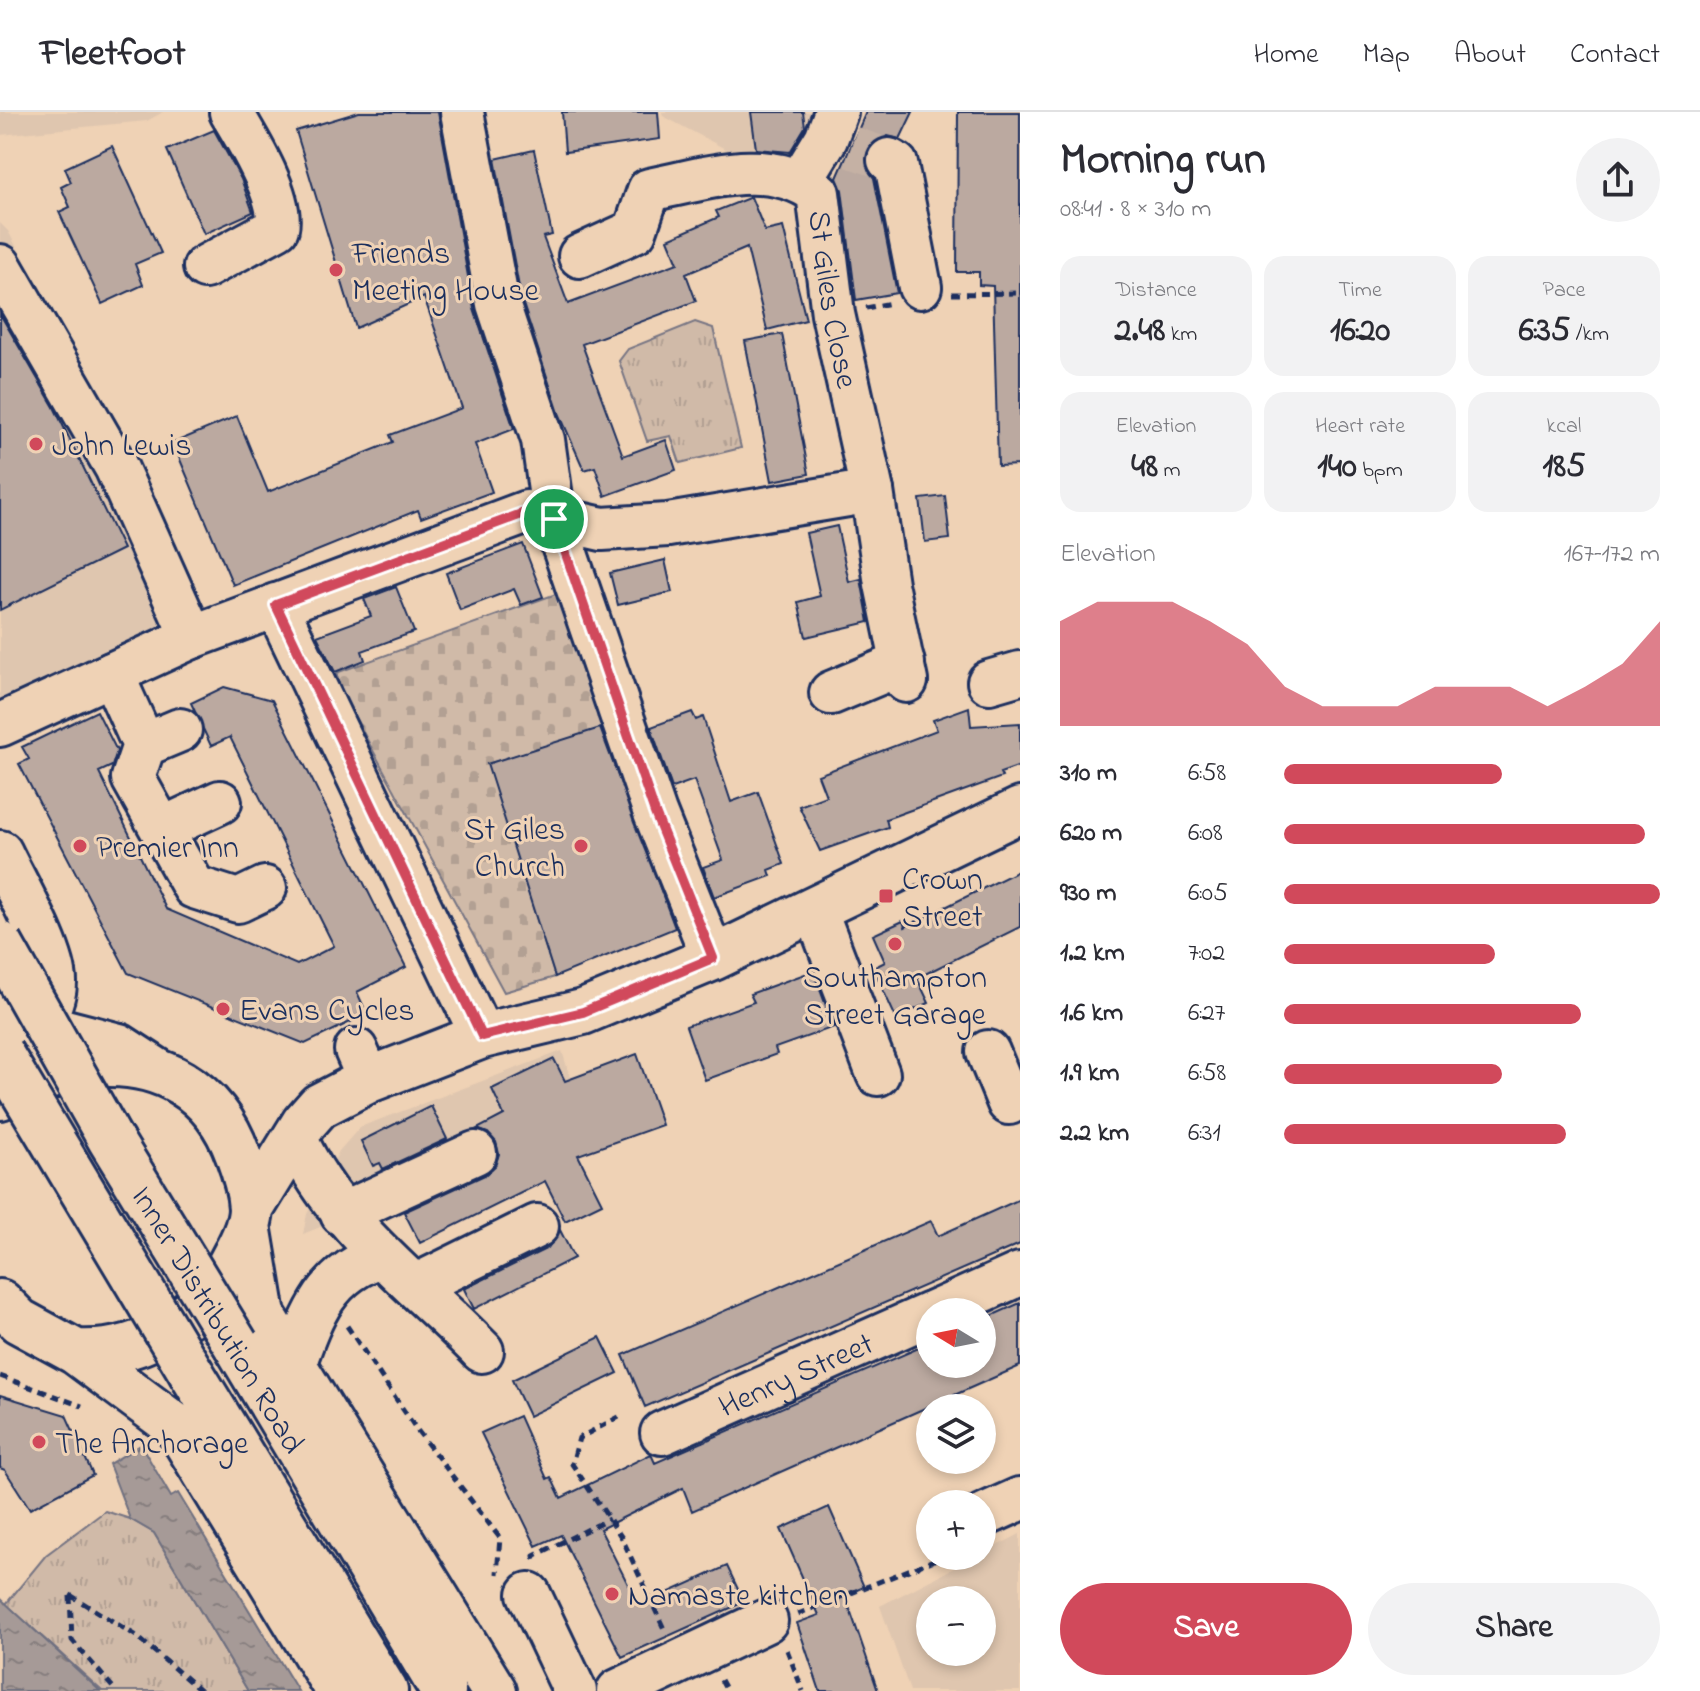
<!DOCTYPE html>
<meta charset="utf-8">
<style>
:root{--surface:#fff;--page:#f2f2f3;--text:#2b2b33;--muted:#7c7c81;--line:#e1e1e2;--accent:#d1495b}
body{margin:0;font-family:"Indie Flower",sans-serif;background:var(--page);color:var(--text);height:100vh;display:flex;flex-direction:column;font-size:30px;white-space:nowrap}
*{box-sizing:border-box;margin:0}
p{font-size:26px;color:var(--muted)}
.icon{flex:none;width:44px;height:44px;fill:none;stroke:currentColor;stroke-width:2;stroke-linecap:round;stroke-linejoin:round}
.map{position:relative;flex:1;overflow:hidden}
.drawer{display:flex;flex-direction:column;background:var(--surface);width:680px}
.drawer>*{flex:none}
.needle{width:52px;rotate:280deg}
.controls{position:absolute;left:916px;top:1186px;display:grid;gap:16px}
.controls a{display:grid;place-items:center;width:80px;height:80px;border-radius:50%;background:var(--surface);box-shadow:0 4px 12px #0003;font-size:40px}
.pin{position:absolute;display:grid;place-items:center;width:68px;height:68px;color:#fff;margin:-34px;border:4px solid #fff;border-radius:50%;box-shadow:0 2px 8px #0007}
.round{display:grid;place-items:center;flex:none;width:84px;height:84px;border-radius:42px;background:var(--page)}
.summary{display:flex;align-items:center;justify-content:space-between;height:136px;padding:0 40px}
h1{font-size:44px;font-weight:700;line-height:60px}
.stats{display:grid;grid-template-columns:repeat(3,1fr);gap:12px;height:136px;padding:8px 40px}
.stats div{display:grid;align-content:center;border-radius:20px;background:var(--page);text-align:center}
.stats b{font-size:34px;font-weight:700}
.stats small{font-size:22px;font-weight:400}
.stats p{font-size:22px}
.chart{height:224px;padding:16px 40px}
.chart p{display:flex;justify-content:space-between}
.chart svg{width:100%;height:144px;margin-top:8px;fill:var(--accent);opacity:.7}
.button{display:flex;gap:16px;margin-top:auto;padding:16px 40px}
.button a{flex:1;height:92px;border-radius:48px;background:var(--accent);color:#fff;font-size:32px;font-weight:700;line-height:92px;text-align:center}
.button a+a{background:var(--page);color:var(--text)}
ul{padding:0 40px;list-style:none;font-size:26px}
li{display:grid;grid-template-columns:128px 96px 1fr;align-items:center;height:60px}
li i{height:20px;border-radius:10px;background:var(--accent)}
header{display:flex;align-items:center;gap:48px;box-sizing:border-box;height:112px;padding:0 40px;background:var(--surface);border-bottom:2px solid var(--line)}
header strong{font-size:38px}
nav{display:flex;gap:44px;margin-inline-start:auto;font-size:28px}
main{display:flex;flex:1;min-height:0}
.map>svg:first-child{display:block}
.built{fill:#dfc6af;fill-rule:evenodd}
.grass{fill:url(#grass-tufts);stroke:#767483;stroke-width:2}
.cemetery{fill:url(#cemetery-stones);stroke:#767483;stroke-width:2}
.water{fill:url(#water-ripples);stroke:#6e6f80;stroke-width:2}
.building{fill:#bba9a0;stroke:#1b2f5e;stroke-width:2}
.lines{fill:none;stroke-linecap:round;stroke-linejoin:round}
.minor-tunnel{stroke:#c5b1a4;stroke-width:42;stroke-dasharray:42 21;stroke-linecap:butt}
.minor-casing{stroke:#1b2f5e;stroke-width:48}
.major-casing{stroke:#1b2f5e;stroke-width:50}
.path{stroke:#1b2f5e;stroke-width:5;stroke-dasharray:8 6;stroke-linecap:butt}
.minor{stroke:#efd2b5;stroke-width:42}
.major{stroke:#efd2b5;stroke-width:44}
.major-bridge-casing{stroke:#1b2f5e;stroke-width:50;stroke-linecap:butt}
.major-bridge{stroke:#efd2b5;stroke-width:44}
.route-casing{stroke:#fff;stroke-width:16}
.route{stroke:#d1495b;stroke-width:10}
.poi-dot{fill:#d1495b;stroke:#efd2b5;stroke-width:3}
.labels{text-anchor:middle;stroke-width:6;stroke-linejoin:round;paint-order:stroke}
.poi-label{font-size:32px;fill:#1b2f5e;stroke:#efd2b5;text-anchor:start}
.street-label{font-size:32px;fill:#1b2f5e;stroke:#efd2b5}
</style>
<header>
<strong>Fleetfoot</strong>
<nav><a>Home</a><a>Map</a><a>About</a><a>Contact</a></nav>
</header>
<main>
<div class="map">
<svg width="1020" height="1579" viewBox="0 0 1020 1579">
<defs>
<pattern id="grass-tufts" width="24" height="20" patternUnits="userSpaceOnUse" patternTransform="scale(2)"><rect width="24" height="20" fill="#d0baa8"/><path d="M3 7l-1-3M5 7V3M7 7l1-3M15 17l-1-3M17 17v-4M19 17l1-3" fill="none" stroke="#b2a093"/></pattern>
<pattern id="cemetery-stones" width="16" height="16" patternUnits="userSpaceOnUse" patternTransform="scale(2)"><rect width="16" height="16" fill="#d0baa8"/><path d="M2 7V4a2 2 0 0 1 4 0v3zM10 15v-3a2 2 0 0 1 4 0v3z" fill="#b2a093"/></pattern>
<pattern id="water-ripples" width="26" height="14" patternUnits="userSpaceOnUse" patternTransform="scale(2)"><rect width="26" height="14" fill="#a69a97"/><path d="M2 4q2-2 4 0t4 0M15 11q2-2 4 0t4 0" fill="none" stroke="#867e7e"/></pattern>
</defs>
<rect width="100%" height="100%" fill="#efd2b5"/>
<filter id="ink" filterUnits="userSpaceOnUse"><feTurbulence type="fractalNoise" baseFrequency=".0125" numOctaves="2"/><feDisplacementMap in="SourceGraphic" scale="16" xChannelSelector="R" yChannelSelector="G"/><feConvolveMatrix kernelMatrix="1 2 1 2 8 2 1 2 1" color-interpolation-filters="sRGB"/></filter>
<g filter="url(#ink)">
<path class="built" d="M0,0H163L147,9L0,23Z
M662,0H816L823,40L752,51L663,4Z
M0,111L8,119L189,459L174,527L0,597Z
M562,939L581,1000L447,1064L303,1122L307,1102L339,1039L360,1015Z
M1020,1422V1579H910L880,1494ZM982,1488V1540H930V1488Z"/>
<path class="grass" d="M695,210L713,216L741,336L680,351L671,324L647,329L619,249L628,237Z
M105,1399L130,1407L154,1421L248,1579H102L6,1492L46,1443Z"/>
<path class="cemetery" d="M567,478L609,614L488,652L555,865L504,880L344,585L336,561Z"/>
<path class="water" d="M141,1333L171,1385L178,1381L298,1579H248L154,1421L130,1407L109,1352Z
M0,1486L100,1579H0Z"/>
<path class="building" d="M359,0H438L474,197L514,317L475,332L492,380L421,406L418,398L233,473L173,331L237,304L268,380L393,330L390,323L462,296L424,185L356,216L296,19Z
M562,0H658L660,27L565,40Z
M751,0H803L805,15L790,40L756,37Z
M866,0H913L900,27L888,24L876,28L868,37L865,47L874,66L897,181L856,188L842,78L837,66Z
M958,0H1020V353L998,354L993,174L979,173V160H957Z
M214,18L241,67L253,100L204,122L167,38Z
M112,34L161,141L135,152L143,173L102,192L59,100L70,95L61,75L71,70L65,56Z
M534,38L552,123L543,125L568,192L678,151L668,127L719,105L716,99L751,85L765,119L783,115L806,208L767,218L747,136L686,162L696,189L582,232L623,344L666,328L676,358L605,384L595,355L584,358L559,301L521,186L495,47Z
M0,202L54,295L123,437L0,498Z
M782,222L809,362L772,369L745,229Z
M945,384L950,427L925,430L920,387Z
M837,414L849,470L861,467L869,510L806,525L798,490L820,484L806,421Z
M523,432L543,485L521,493L514,477L460,498L446,461Z
M665,448L672,480L618,493L610,461Z
M396,475L414,520L362,539L365,548L335,560L317,524L371,504L364,487Z
M224,575L272,588L406,855L357,880L367,902L305,932L128,861L19,652L29,647L22,635L97,599L117,639L112,654L99,660L166,797L297,853L334,834L230,625L211,634L191,591Z
M969,595L971,614L1020,611V654L1000,661L1002,665L886,707L888,715L820,739L799,694L826,684L818,663L937,618L933,608Z
M692,600L696,608L703,605L731,690L758,680L784,752L769,758L771,764L714,785L703,755L723,748L694,668L672,676L651,615Z
M600,616L675,816L555,865L487,652Z
M1020,758V815L917,866L929,891L896,906L873,856L885,850L873,823L903,809L905,815Z
M813,859L834,915L775,936L777,942L705,968L686,914L754,890L750,882Z
M637,942L662,1013L578,1043L602,1091L565,1109L545,1069L420,1131L404,1100L485,1063L495,1054L499,1042L496,1030L488,1021L477,1017L504,1003L492,977L554,947L565,969Z
M431,994L447,1027L383,1057L380,1051L373,1054L361,1029Z
M1020,1087V1132L645,1295L623,1243L931,1109L938,1124Z
M560,1118L574,1146L474,1197L464,1177L548,1136Z
M1020,1191V1254L692,1399L683,1376L600,1417L639,1494L727,1454L744,1490L622,1545L561,1423L536,1434L481,1321L519,1304L547,1367L551,1365L561,1386L651,1342L655,1351L930,1231V1252H982V1208Z
M600,1225L618,1261L529,1304L512,1268Z
M0,1283L66,1303L93,1363L30,1397L5,1358L0,1356Z
M829,1395L864,1475L845,1483L878,1579H820L797,1511L819,1503L781,1417Z"/>
<g class="lines">
<path class="minor-tunnel" d="M851,35L889,48"/>
<defs>
<g id="minor">
<path d="M462,0L498,192L543,328L554,407L655,701L713,846"/>
<path d="M889,48L896,52L920,175"/>
<path d="M801,68L826,27L836,0"/>
<path id="s1" d="M580,144L635,119L649,78C705,67 769,44 818,81L833,202L872,379L886,472L906,569"/>
<path d="M0,154L116,355L192,525"/>
<path d="M205,155L277,116C284,86 247,27 231,0"/>
<path d="M276,493L482,924"/>
<path d="M112,562L144,633L133,666L194,775L238,789L265,776"/>
<path d="M989,570L1020,561"/>
<path d="M831,581L903,551"/>
<path d="M0,613L192,525L527,400L602,417L668,413L872,379"/>
<path d="M144,633L180,618"/>
<path d="M162,717L220,690"/>
<path d="M815,797L878,962"/>
<path d="M0,902L119,933L156,957"/>
<path d="M356,938L369,968"/>
<path d="M988,940L1009,991L1020,985"/>
<path d="M295,1025C335,1114 416,1171 482,1239"/>
<path d="M342,1102L475,1041"/>
<path d="M415,1174L537,1114"/>
<path d="M935,1200L1020,1162"/>
<path d="M294,1253C312,1203 327,1160 382,1144"/>
<path id="s2" d="M662,1321L930,1202"/>
<path d="M982,1404L1020,1387"/>
<path d="M529,1482L575,1579"/>
<path d="M618,1579L766,1509"/>
</g>
<path id="major" d="M0,741C14,771 55,841 54,871C54,902 15,952 0,981
M0,985C30,974 59,957 91,953C160,946 215,978 238,1043C244,1059 250,1078 251,1096C251,1111 243,1128 236,1141C206,1203 146,1244 76,1240
M251,1097L304,1011L319,994L369,968L482,924L583,900L713,846L1020,698
M248,1113L263,1203L494,1579
M0,1190L19,1209L76,1240L177,1315L338,1579
M236,1233L443,1579
M192,1262L385,1579"/>
</defs>
<use href="#minor" class="minor-casing"/>
<use href="#major" class="major-casing"/>
<path class="path" d="M952,182L1020,181
M866,196L891,191
M347,1214L417,1318L500,1426L497,1462
M0,1264L82,1294
M619,1305L579,1326L572,1352L622,1426L665,1519
M535,1447L534,1444L609,1407
M70,1483L135,1523L201,1579
M70,1484L72,1528L116,1579
M798,1502L944,1444
M787,1538L803,1579
M721,1568L727,1579"/>
<use href="#minor" class="minor"/>
<use href="#major" class="major"/>
<defs>
<path id="major-bridge" d="M0,832L110,1027L236,1233
M0,941L192,1262"/>
</defs>
<use href="#major-bridge" class="major-bridge-casing"/>
<use href="#major-bridge" class="major-bridge"/>
</g>
</g>
<g class="lines" filter="url(#ink)">
<defs>
<path id="route" d="M527,400L554,407L655,701L713,846L583,900L482,924L276,493Z"/>
</defs>
<use href="#route" class="route-casing"/>
<use href="#route" class="route"/>
</g>
<g class="poi-dot">
<circle cx="336" cy="158" r="8"/>
<circle cx="36" cy="332" r="8"/>
<circle cx="80" cy="734" r="8"/>
<circle cx="581" cy="734" r="8"/>
<rect x="878" y="776" width="16" height="16" rx="4"/>
<circle cx="895" cy="832" r="8"/>
<circle cx="223" cy="897" r="8"/>
<circle cx="39" cy="1330" r="8"/>
<circle cx="612" cy="1482" r="8"/>
</g>
<g class="labels">
<g class="poi-label">
<text x="352" y="151">Friends<tspan x="352" dy="37">Meeting House</tspan></text>
<text x="52" y="343">John Lewis</text>
<text x="565" y="727" text-anchor="end">St Giles<tspan x="565" dy="37">Church</tspan></text>
<text x="96" y="745">Premier Inn</text>
<text x="902" y="777">Crown<tspan x="902" dy="37">Street</tspan></text>
<text x="895" y="875" text-anchor="middle">Southampton<tspan x="895" dy="37">Street Garage</tspan></text>
<text x="239" y="908">Evans Cycles</text>
<text x="55" y="1341">The Anchorage</text>
<text x="628" y="1493">Namaste kitchen</text>
</g>
<g class="street-label">
<text dy="11" stroke="none"><textPath href="#s1" startOffset="386">St Giles Close</textPath></text>
<text transform="translate(219 1207) rotate(59)" y="11">Inner Distribution Road</text>
<text dy="11" stroke="none"><textPath href="#s2" startOffset="146">Henry Street</textPath></text>
</g>
</g>
</svg>
<div class="controls">
<a><svg class="needle" viewBox="-14 -14 28 28"><path d="M0-13l5 13h-10z" fill="#e53935"/><path d="M0 13l5-13h-10z" fill="#7c7c81"/></svg></a>
<a><svg class="icon" aria-label="layers" viewBox="0 0 24 24"><path d="M12 4l9 5-9 5-9-5zM3 14l9 5 9-5"/></svg></a>
<a>+</a>
<a>−</a>
</div>
<div class="pin" style="left:554px;top:407px;background:#1e9e55"><svg class="icon" aria-label="arrive" viewBox="0 0 24 24"><path d="M6 21V4h12l-3 4 3 4H6"/></svg></div>
</div>
<section class="drawer">
<div class="summary"><div><h1>Morning run</h1><p>08:41 · 8 × 310 m</p></div><a class="round"><svg class="icon" aria-label="share" viewBox="0 0 24 24"><path d="M12 15V3M7 8l5-5 5 5M5 13v7h14v-7"/></svg></a></div>
<div class="stats">
<div><p>Distance</p><b>2.48<small> km</small></b></div>
<div><p>Time</p><b>16:20</b></div>
<div><p>Pace</p><b>6:35<small> /km</small></b></div>
</div>
<div class="stats">
<div><p>Elevation</p><b>48<small> m</small></b></div>
<div><p>Heart rate</p><b>140<small> bpm</small></b></div>
<div><p>kcal</p><b>185</b></div>
</div>
<div class="chart"><p><span>Elevation</span>167–172 m</p>
<svg viewBox="0 0 160 44" preserveAspectRatio="none"><path d="M0 44V12L10 6L20 6L30 6L40 12L50 19L60 32L70 38L80 38L90 38L100 32L110 32L120 32L130 38L140 32L150 25L160 12V44z"/></svg>
</div>
<ul>
<li><b>310 m</b>6:58<i style="width:58%"></i></li>
<li><b>620 m</b>6:08<i style="width:96%"></i></li>
<li><b>930 m</b>6:05<i style="width:100%"></i></li>
<li><b>1.2 km</b>7:02<i style="width:56%"></i></li>
<li><b>1.6 km</b>6:27<i style="width:79%"></i></li>
<li><b>1.9 km</b>6:58<i style="width:58%"></i></li>
<li><b>2.2 km</b>6:31<i style="width:75%"></i></li>
</ul>
<div class="button"><a>Save</a><a>Share</a></div>
</section>
</main>
